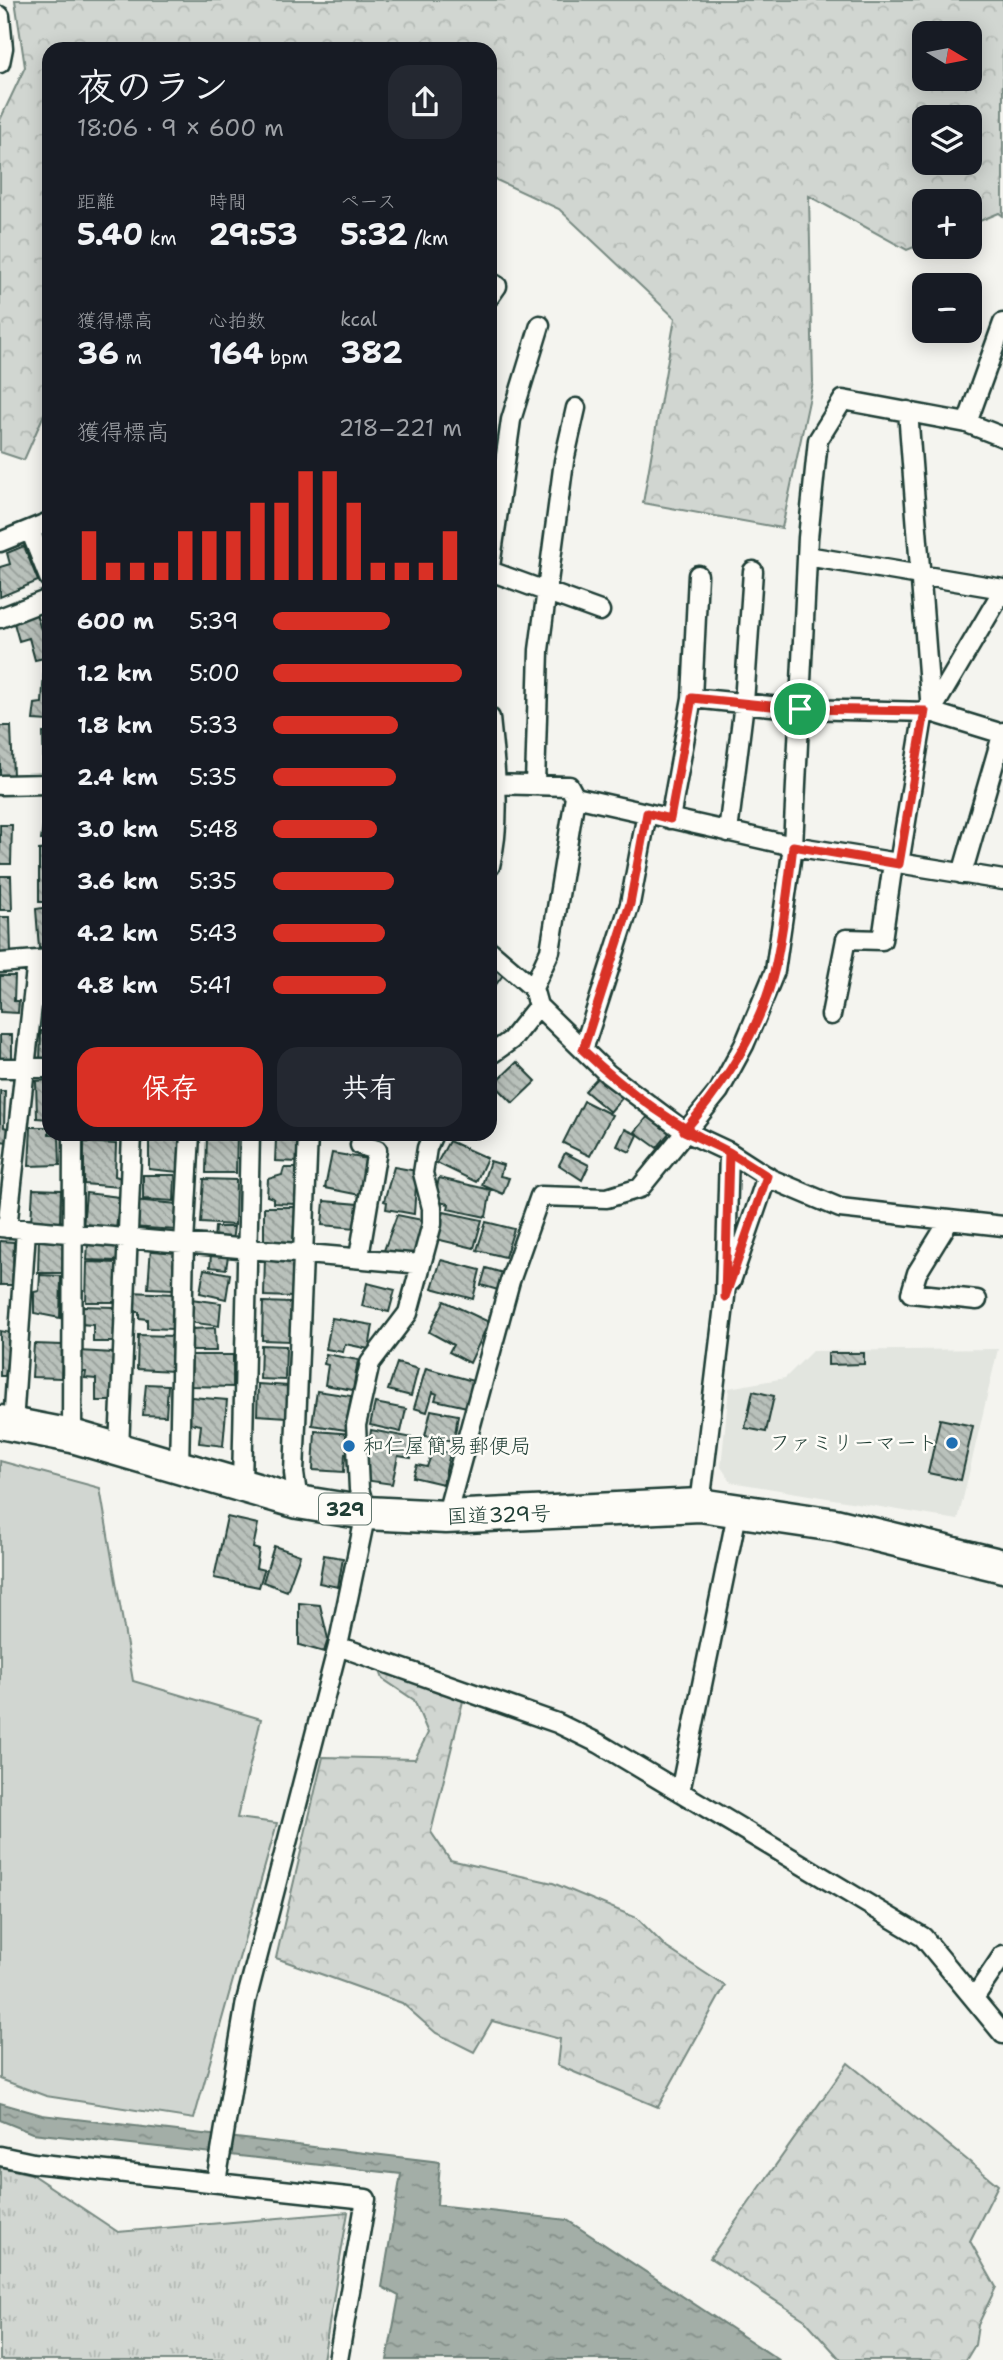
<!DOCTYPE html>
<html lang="ja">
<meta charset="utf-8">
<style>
:root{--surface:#171b24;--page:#242831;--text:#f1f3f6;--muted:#9ea1a6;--accent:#d93025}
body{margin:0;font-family:"Shantell Sans","Klee One",sans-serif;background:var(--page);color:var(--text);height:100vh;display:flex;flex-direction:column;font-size:26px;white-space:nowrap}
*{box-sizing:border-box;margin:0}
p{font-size:23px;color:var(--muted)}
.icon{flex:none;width:38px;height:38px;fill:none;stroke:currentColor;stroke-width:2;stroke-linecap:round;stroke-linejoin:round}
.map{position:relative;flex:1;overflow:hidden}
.side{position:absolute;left:42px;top:42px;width:455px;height:1099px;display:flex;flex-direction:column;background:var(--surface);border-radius:21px;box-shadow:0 4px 18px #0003}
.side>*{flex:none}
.needle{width:46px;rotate:100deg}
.controls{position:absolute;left:912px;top:21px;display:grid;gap:14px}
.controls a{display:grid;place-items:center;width:70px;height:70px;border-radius:14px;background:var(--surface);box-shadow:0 4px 18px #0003;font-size:35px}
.pin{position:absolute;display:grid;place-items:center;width:60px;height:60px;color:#fff;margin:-30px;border:4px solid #fff;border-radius:50%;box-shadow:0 2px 7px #0007}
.round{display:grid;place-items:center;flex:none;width:74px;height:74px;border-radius:21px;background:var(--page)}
.summary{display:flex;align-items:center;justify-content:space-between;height:119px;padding:0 35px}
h1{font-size:38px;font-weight:700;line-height:52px}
.stats{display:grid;grid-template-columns:repeat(3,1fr);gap:10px;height:119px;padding:7px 35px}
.stats div{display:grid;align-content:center}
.stats b{font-size:30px;font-weight:700}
.stats small{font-size:19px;font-weight:400}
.stats p{font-size:19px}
.chart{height:196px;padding:14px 35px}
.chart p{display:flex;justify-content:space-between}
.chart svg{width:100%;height:126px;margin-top:7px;stroke:var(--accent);stroke-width:6}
.action{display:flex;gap:14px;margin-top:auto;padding:14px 35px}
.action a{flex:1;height:80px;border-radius:21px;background:var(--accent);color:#fff;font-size:28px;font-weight:700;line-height:80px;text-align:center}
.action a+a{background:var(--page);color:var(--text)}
ul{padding:0 35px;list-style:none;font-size:23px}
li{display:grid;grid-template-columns:112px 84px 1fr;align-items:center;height:52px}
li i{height:18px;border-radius:9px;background:var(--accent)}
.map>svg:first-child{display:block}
.built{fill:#e2e5df}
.green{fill:#d1d6d1;stroke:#788a82;stroke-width:2}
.forest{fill:url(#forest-crowns);stroke:#788a82;stroke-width:2;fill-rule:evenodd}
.park{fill:url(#park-tufts);stroke:#788a82;stroke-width:2}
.water{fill:url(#water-ripples);stroke:#6e8179;stroke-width:2}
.building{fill:url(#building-back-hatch);stroke:#1f3d34;stroke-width:2}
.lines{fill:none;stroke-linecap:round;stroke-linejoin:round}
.street-casing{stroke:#1f3d34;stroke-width:23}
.highway-casing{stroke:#1f3d34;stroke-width:37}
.street{stroke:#fdfcf7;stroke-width:18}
.highway{stroke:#fdfcf7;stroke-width:32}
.route-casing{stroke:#fff;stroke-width:14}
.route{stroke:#d93025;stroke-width:9}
.poi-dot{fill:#1f6fb2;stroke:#fdfcf7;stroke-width:2.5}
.labels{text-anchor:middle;stroke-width:5;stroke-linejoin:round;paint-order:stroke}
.shield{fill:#fdfcf7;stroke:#62766e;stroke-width:2}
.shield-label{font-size:19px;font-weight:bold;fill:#1f3d34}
.poi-label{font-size:21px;fill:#1f3d34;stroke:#fdfcf7;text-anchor:end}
.street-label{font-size:21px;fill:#1f3d34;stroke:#fdfcf7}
</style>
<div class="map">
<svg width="1003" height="2360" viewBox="0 0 1003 2360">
<defs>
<pattern id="forest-crowns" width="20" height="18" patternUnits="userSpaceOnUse" patternTransform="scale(1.75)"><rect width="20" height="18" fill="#d1d6d1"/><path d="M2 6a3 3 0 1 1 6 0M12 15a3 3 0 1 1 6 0" fill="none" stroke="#b3b9b4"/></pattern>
<pattern id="park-tufts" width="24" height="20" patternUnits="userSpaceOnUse" patternTransform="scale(1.75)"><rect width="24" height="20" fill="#d1d6d1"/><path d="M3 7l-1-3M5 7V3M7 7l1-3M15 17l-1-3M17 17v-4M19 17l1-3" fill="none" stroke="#b3b9b4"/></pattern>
<pattern id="water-ripples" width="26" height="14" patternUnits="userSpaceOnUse" patternTransform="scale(1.75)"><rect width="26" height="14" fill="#a3aea7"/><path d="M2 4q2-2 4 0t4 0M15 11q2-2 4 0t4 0" fill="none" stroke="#848f89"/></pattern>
<pattern id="building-back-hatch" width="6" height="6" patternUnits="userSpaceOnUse" patternTransform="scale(1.75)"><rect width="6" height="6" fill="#b9c1bb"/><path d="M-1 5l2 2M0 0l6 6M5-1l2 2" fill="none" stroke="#969e99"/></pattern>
</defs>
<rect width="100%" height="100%" fill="#f4f4ef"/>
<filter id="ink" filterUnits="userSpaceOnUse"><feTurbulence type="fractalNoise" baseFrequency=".0143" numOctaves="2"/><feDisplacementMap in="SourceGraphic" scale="14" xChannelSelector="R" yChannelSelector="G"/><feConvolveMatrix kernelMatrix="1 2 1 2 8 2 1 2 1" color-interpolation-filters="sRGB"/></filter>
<g filter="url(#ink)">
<path class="built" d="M998,1349L958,1520L731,1482L721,1467L729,1388L785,1378L812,1351Z"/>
<path class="green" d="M0,1461L100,1488L133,1681L261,1719L237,1818L277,1823L194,2119L46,2096L0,2079Z"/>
<path class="forest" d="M15,0H1003V216L999,213L970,225V201H924V243L907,250L809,196L813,382L782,528L643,503L675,318L559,209L490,177V49H49V403L24,460L0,452V120L25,67ZM924,33H970V79H924ZM924,117H970V163H924Z
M379,1668L463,1701L431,1832L450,1860L553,1883L637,1918L667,1948L725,1986L658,2107L557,2065L560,2039L492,2021L474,2052L436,2033L402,2003L276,1958L323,1757L415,1759L428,1733L414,1700L383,1679Z
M848,2063L998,2185L970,2241L996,2287L978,2325L975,2345L966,2360H841L805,2320L710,2258Z"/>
<path class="park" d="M0,2167L31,2174L118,2232L348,2212L323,2360H0Z"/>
<path class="water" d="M0,2103L42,2115L440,2162L437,2205L567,2220L779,2360H387L399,2296L382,2287L401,2174L32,2133L0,2120Z"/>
<path class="building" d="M49,464V509H48L43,465Z
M24,546L38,581L0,597V567L10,564L7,553Z
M36,614L41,629H48L49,657L35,660L29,638L19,641L14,623Z
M44,671H49V721L33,720L35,704L42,703Z
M0,726H11L13,776H0Z
M43,733H49V768L44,769Z
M48,792H49V840H41Z
M0,825H12L11,864H0Z
M49,849V902H39V850Z
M0,876H11L12,910H0Z
M49,907V948H39L36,909Z
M0,917H10L11,953L0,954Z
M490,965L503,975L492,990L490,988Z
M0,976H15L14,1001H19L18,1013L0,1012Z
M41,1031H49V1061H40Z
M0,1035H12V1062H0Z
M517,1062L536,1081L513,1103L494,1084Z
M599,1076L623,1097L610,1112L585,1091Z
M49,1080V1119L37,1118L36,1081Z
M0,1091H5L4,1127L10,1129L8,1142L0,1141Z
M584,1101L612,1115L590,1156L563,1143Z
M649,1115L670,1132L657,1148L635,1132Z
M31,1127H49V1134H59L60,1165L29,1166Z
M625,1129L638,1135L630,1152L617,1146Z
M149,1134H180L178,1172L149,1169Z
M207,1134H237L236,1173H206Z
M260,1134H300L299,1162L275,1161L276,1139L260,1138Z
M449,1141L487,1158L476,1182L437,1163Z
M84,1142L116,1144L115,1176L121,1178L119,1187L84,1184Z
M332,1153L368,1159L360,1195L325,1188Z
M565,1153L589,1165L582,1180L559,1165Z
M490,1161L503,1165L500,1176L509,1178L503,1194L482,1185Z
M394,1167L417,1171L414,1214L386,1209L387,1202L384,1201Z
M284,1168H298L295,1204L273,1203V1198L267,1196L268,1179L282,1175Z
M143,1175H175L174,1201L143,1199Z
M439,1178L491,1190L486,1217L448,1209L449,1204L434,1201Z
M204,1179L236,1180L235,1225L201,1223Z
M33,1189L61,1190L60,1222L31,1223Z
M86,1193L119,1197L116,1231L83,1228Z
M132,1200L178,1204L176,1230L131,1227Z
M324,1201L358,1204L356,1228L322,1225Z
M264,1207H295L293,1245L264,1244Z
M444,1212L482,1220L474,1248L436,1239Z
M397,1215L422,1220L414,1259L383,1253Z
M486,1222L514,1229L505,1257L477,1250Z
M215,1227H234L232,1241L214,1240Z
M39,1237L63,1238L62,1273H38Z
M0,1241L14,1242L12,1285H0Z
M88,1242L119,1244L118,1261L87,1260Z
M151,1247L175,1248L173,1289L148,1288Z
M211,1254L228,1256L226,1269L210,1267Z
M265,1255L294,1256L292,1297L264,1296Z
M441,1260L480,1270L473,1299L432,1288Z
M87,1262L118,1263L117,1302H86Z
M486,1268L503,1273L498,1290L481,1285Z
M204,1269L230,1274L226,1299L200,1293Z
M40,1275L61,1276L60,1318L34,1313V1292L39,1291Z
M367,1283L395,1290L389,1312L362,1306Z
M130,1292L174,1294L173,1329L147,1328V1319L139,1318V1312H129Z
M191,1299L221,1303L219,1326L187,1322Z
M444,1301L489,1322L470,1363L449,1352L453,1345L429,1332Z
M263,1302L291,1303L290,1341L262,1340Z
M80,1306L114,1307V1342H93V1325L79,1324Z
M332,1318L373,1325L369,1349L345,1344L343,1352L326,1349Z
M215,1328L216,1351H191V1329Z
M0,1331L11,1333L5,1376H0Z
M138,1335L174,1336L173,1371L137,1369Z
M34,1344L62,1345L61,1378L32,1377Z
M261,1345L286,1346L285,1380L260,1379Z
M78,1351L114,1353V1401H96V1379L85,1378L86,1372H76Z
M828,1353H864V1364L828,1365Z
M326,1354L358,1360L353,1390L325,1385L328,1365L324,1364Z
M192,1355H233V1387L191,1386Z
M397,1363L418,1369L411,1396L388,1390Z
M426,1368L473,1381L467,1407L435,1400L437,1394L433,1392L427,1412L414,1408Z
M146,1384L168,1385L166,1416L143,1415Z
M258,1384L288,1386L287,1417L257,1415Z
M317,1391L351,1396L346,1430L312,1425Z
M753,1391L774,1396L766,1432L745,1428Z
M191,1397L227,1400L223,1446L199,1443L201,1425L189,1423Z
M375,1403L406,1409L401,1432L370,1425Z
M431,1410L458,1415L454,1441L425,1436Z
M940,1419L973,1426L961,1480L928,1473Z
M371,1430L413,1438L411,1458L398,1456L392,1484L364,1480Z
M315,1431L353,1434L352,1454H345L344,1472L313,1470Z
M433,1449L450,1453L443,1484L413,1477L417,1465L427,1467Z
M227,1517L258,1524L253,1548L259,1550L256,1568L264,1570L259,1587L214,1578Z
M274,1546L300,1555L287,1591L263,1582Z
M324,1555L343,1558L338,1587L319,1583Z
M299,1603L320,1605L328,1639L324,1652L299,1645Z"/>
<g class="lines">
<defs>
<path id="street" d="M0,16L3,48L0,63
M490,282L497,286L490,296
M908,411L931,712
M967,423L1003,323
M30,530L49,578
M0,542L49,522
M807,556L1003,589
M490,567L511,420L540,325
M490,571L600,611
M0,618L49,599
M692,698L800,709L931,712L1003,734
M931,712L1003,590
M490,718C495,768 502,817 490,866
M490,784L569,786L575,797L793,846L1003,880
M535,784L539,650L564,461L576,408
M0,785L49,784
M670,819L692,698L698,575
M728,832L744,703L753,571
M899,864L924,711
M962,874L1003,732
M490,951L533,988L538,1006L608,1074L684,1131L729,1152L771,1179L840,1208L1003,1226
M0,963L49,959
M533,988L550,951L575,797
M831,1015L846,939L882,940L893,863
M583,1050L630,904L647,813
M490,1055L511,1040L538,1006
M0,1068H49
M949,1221L917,1273L911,1293L977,1300
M0,1227L421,1264
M7,1228L37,961
M359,1257L377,1150L360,1145L363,1134
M731,1281L767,1176
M13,1424L26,1230
M72,1436L73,1134
M119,1449L132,1134
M179,1466L184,1244L190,1134
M242,1484L250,1134
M298,1502L294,1473L308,1134
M700,1505L725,1297L729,1152
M446,1517L510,1281L540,1196L607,1198L640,1188L719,1091L744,1045L775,971L793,846L808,538L818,440L843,400L967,423L1003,437
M338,1646L557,1723L600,1744L923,1937L1003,2034
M680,1792L738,1509
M974,1998L1003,1955
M0,2156L33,2163L366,2199L338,2360
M216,2182L246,2001L338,1646L366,1513L359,1489L356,1425L370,1363L408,1313L432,1224V1208L423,1173L427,1148L433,1134"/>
<path id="highway" d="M0,1422L72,1436L298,1502L366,1513L446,1517L700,1505L835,1525L1003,1566"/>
</defs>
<use href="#street" class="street-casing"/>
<use href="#highway" class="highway-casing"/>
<use href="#street" class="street"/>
<use href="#highway" class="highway"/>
</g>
</g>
<g class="lines" filter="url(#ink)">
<defs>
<path id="route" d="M800,709L692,698L670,819L647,813L630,904L583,1050C627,1092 675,1126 729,1152L725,1297L767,1176L729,1152L684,1131C724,1085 761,1029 775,968C784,929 788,887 793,846L899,864L925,711L800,709"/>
</defs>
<use href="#route" class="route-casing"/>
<use href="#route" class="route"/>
</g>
<g class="poi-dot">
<circle cx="952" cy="1443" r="7"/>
<circle cx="349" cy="1446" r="7"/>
</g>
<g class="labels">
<rect class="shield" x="319" y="1493.5" width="52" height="31" rx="5"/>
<g class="shield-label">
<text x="345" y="1516">329</text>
</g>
<g class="poi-label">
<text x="938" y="1450">ファミリーマート</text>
<text x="363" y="1453" text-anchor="start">和仁屋簡易郵便局</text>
</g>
<g class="street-label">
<text transform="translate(499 1515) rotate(-2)" y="7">国道329号</text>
</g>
</g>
</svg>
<div class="controls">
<a><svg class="needle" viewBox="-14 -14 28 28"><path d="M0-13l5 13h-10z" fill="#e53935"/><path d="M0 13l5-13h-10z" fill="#9ea1a6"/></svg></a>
<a><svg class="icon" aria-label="layers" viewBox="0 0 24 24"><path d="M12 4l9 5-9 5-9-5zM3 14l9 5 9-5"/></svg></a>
<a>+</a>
<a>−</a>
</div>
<div class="pin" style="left:800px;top:709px;background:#1e9e55"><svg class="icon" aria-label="arrive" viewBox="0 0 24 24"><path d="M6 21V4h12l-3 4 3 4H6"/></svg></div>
<section class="side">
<div class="summary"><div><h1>夜のラン</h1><p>18:06 · 9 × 600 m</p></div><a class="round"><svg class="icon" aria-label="share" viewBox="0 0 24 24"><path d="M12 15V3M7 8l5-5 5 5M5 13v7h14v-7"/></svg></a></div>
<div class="stats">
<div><p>距離</p><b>5.40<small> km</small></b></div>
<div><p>時間</p><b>29:53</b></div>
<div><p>ペース</p><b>5:32<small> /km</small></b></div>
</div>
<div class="stats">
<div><p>獲得標高</p><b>36<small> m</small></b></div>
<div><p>心拍数</p><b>164<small> bpm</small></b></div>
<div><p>kcal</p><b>382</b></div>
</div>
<div class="chart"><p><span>獲得標高</span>218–221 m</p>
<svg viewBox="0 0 160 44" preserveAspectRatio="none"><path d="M5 44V27M15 44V38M25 44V38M35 44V38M45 44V27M55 44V27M65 44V27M75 44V17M85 44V17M95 44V6M105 44V6M115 44V17M125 44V38M135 44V38M145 44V38M155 44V27"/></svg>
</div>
<ul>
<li><b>600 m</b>5:39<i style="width:62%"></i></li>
<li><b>1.2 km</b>5:00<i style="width:100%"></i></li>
<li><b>1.8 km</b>5:33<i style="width:66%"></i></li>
<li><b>2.4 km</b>5:35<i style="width:65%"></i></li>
<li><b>3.0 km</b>5:48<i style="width:55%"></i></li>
<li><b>3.6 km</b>5:35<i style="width:64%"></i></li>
<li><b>4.2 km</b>5:43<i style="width:59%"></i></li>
<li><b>4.8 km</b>5:41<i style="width:60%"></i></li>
</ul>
<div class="action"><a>保存</a><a>共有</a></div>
</section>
</div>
